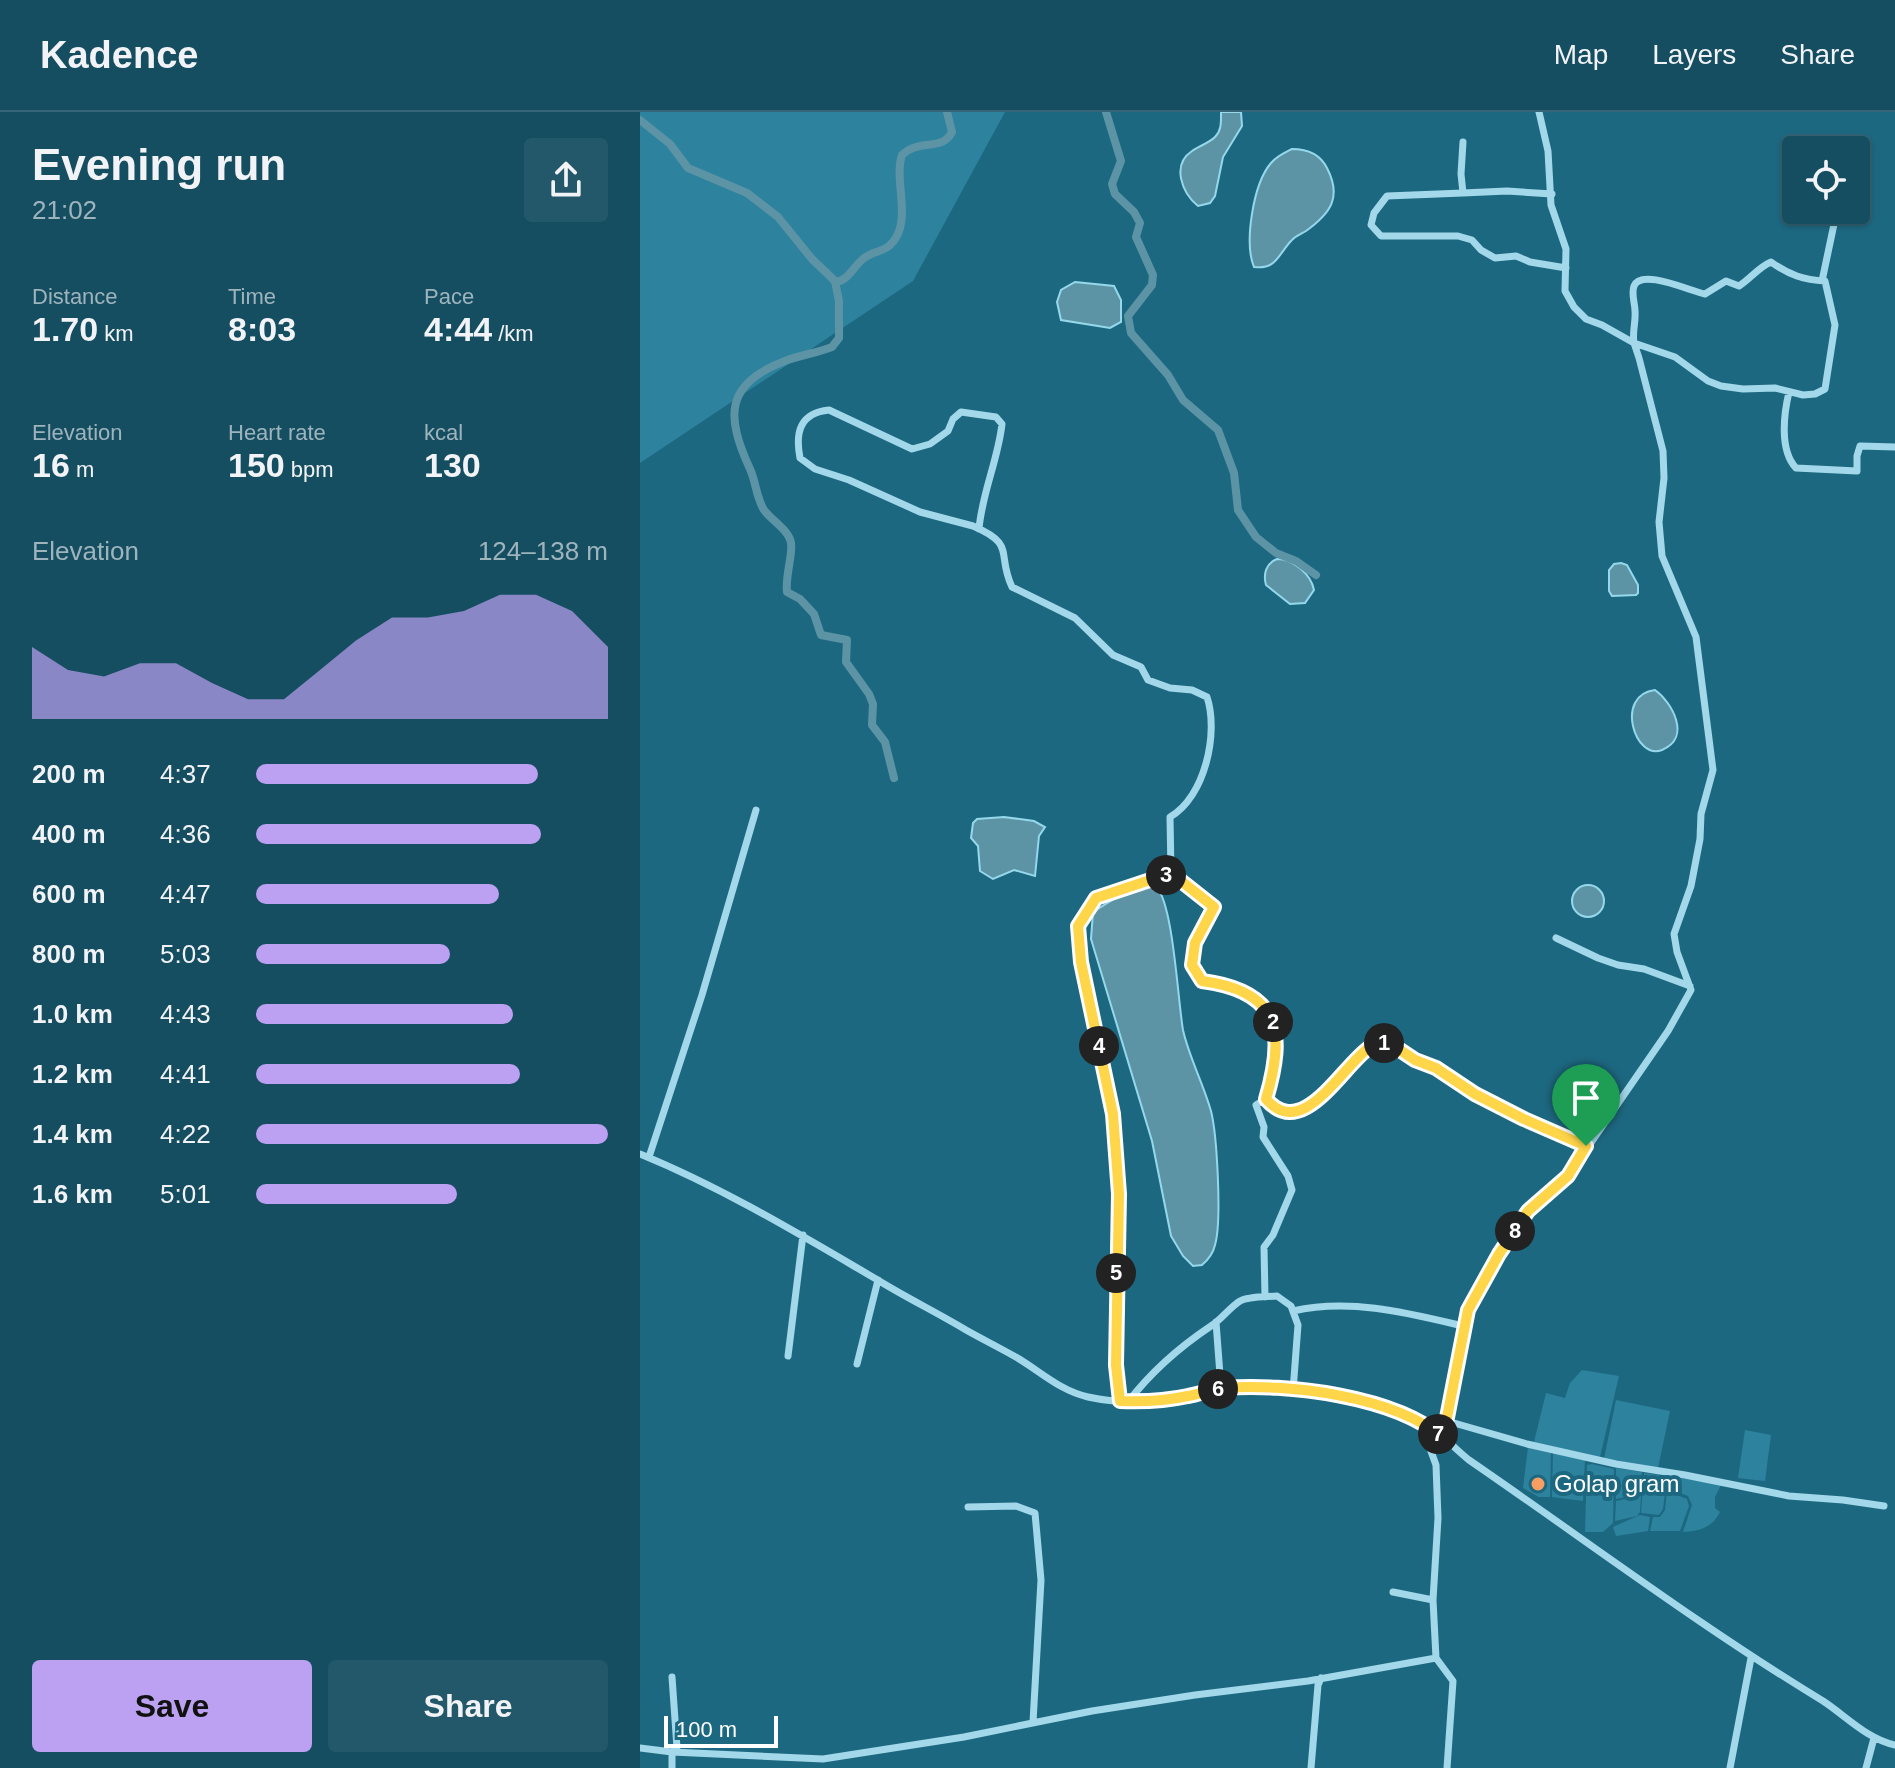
<!DOCTYPE html>
<meta charset="utf-8">
<style>
:root{--surface:#164e61;--page:#23586a;--text:#f1f3f6;--muted:#9eb4bd;--line:#356576;--accent:#bca0f2}
body{margin:0;font-family:Arial,sans-serif;background:var(--page);color:var(--text);height:100vh;display:flex;flex-direction:column;font-size:30px;white-space:nowrap}
*{box-sizing:border-box;margin:0}
p{font-size:26px;color:var(--muted)}
.icon{flex:none;width:44px;height:44px;fill:none;stroke:currentColor;stroke-width:2;stroke-linecap:round;stroke-linejoin:round}
.map{position:relative;flex:1;overflow:hidden}
.sheet{display:flex;flex-direction:column;background:var(--surface);width:640px}
.sheet>*{flex:none}
.controls{position:absolute;left:1142px;top:24px;display:grid;gap:16px}
.controls a{display:grid;place-items:center;width:88px;height:88px;border-radius:8px;background:var(--surface);box-shadow:0 2px 6px #0004,0 0 0 2px var(--line);font-size:40px}
.scale{position:absolute;left:24px;bottom:20px;width:114px;box-sizing:border-box;padding-left:8px;border:4px solid #fff;border-top:0;font-size:22px;line-height:28px;white-space:nowrap;color:#fff;-webkit-text-stroke:6px #1d6881;paint-order:stroke}
.pin{position:absolute;display:grid;place-items:center;width:68px;height:68px;color:#fff;margin:-82px -34px;border-radius:50% 50% 50% 0;rotate:-45deg;box-shadow:0 0 8px #0007}
.pin .icon{rotate:45deg}
.km{position:absolute;width:40px;height:40px;margin:-20px;border-radius:50%;background:#222;color:#fff;font-size:22px;line-height:40px;text-align:center}
.round{display:grid;place-items:center;flex:none;width:84px;height:84px;border-radius:8px;background:var(--page)}
.overview{display:flex;align-items:center;justify-content:space-between;height:136px;padding:0 32px}
h1{font-size:44px;font-weight:700;line-height:60px}
.stats{display:grid;grid-template-columns:repeat(3,1fr);gap:12px;height:136px;padding:8px 32px}
.stats div{display:grid;align-content:center}
.stats b{font-size:34px;font-weight:700}
.stats small{font-size:22px;font-weight:400}
.stats p{font-size:22px}
.chart{height:224px;padding:16px 32px}
.chart p{display:flex;justify-content:space-between}
.chart svg{width:100%;height:144px;margin-top:8px;fill:var(--accent);opacity:.7}
.button{display:flex;gap:16px;margin-top:auto;padding:16px 32px}
.button a{flex:1;height:92px;border-radius:8px;background:var(--accent);color:#111;font-size:32px;font-weight:700;line-height:92px;text-align:center}
.button a+a{background:var(--page);color:var(--text)}
ul{padding:0 32px;list-style:none;font-size:26px}
li{display:grid;grid-template-columns:128px 96px 1fr;align-items:center;height:60px}
li i{height:20px;border-radius:10px;background:var(--accent)}
header{display:flex;align-items:center;gap:48px;box-sizing:border-box;height:112px;padding:0 40px;background:var(--surface);border-bottom:2px solid var(--line)}
header strong{font-size:38px}
nav{display:flex;gap:44px;margin-inline-start:auto;font-size:28px}
main{display:flex;flex:1;min-height:0}
.map>svg:first-child{display:block}
.green{fill:#2d829e}
.water{fill:#5d94a5;stroke:#95d8eb;stroke-width:2}
.lines{fill:none;stroke-linecap:round;stroke-linejoin:round}
.canal{stroke:#5d94a5;stroke-width:8}
.minor{stroke:#a2d8e9;stroke-width:7}
.route-casing{stroke:#fff;stroke-width:16}
.route{stroke:#ffd54a;stroke-width:10}
.poi-dot{fill:#f99e61;stroke:#1d6881;stroke-width:3}
.labels{text-anchor:middle;stroke-width:8;stroke-linejoin:round;paint-order:stroke}
.poi-label{font-size:24px;fill:#fff;stroke:#1d6881;text-anchor:start}
</style>
<header>
<strong>Kadence</strong>
<nav><a>Map</a><a>Layers</a><a>Share</a></nav>
</header>
<main>
<section class="sheet">
<div class="overview"><div><h1>Evening run</h1><p>21:02</p></div><a class="round"><svg class="icon" aria-label="share" viewBox="0 0 24 24"><path d="M12 15V3M7 8l5-5 5 5M5 13v7h14v-7"/></svg></a></div>
<div class="stats">
<div><p>Distance</p><b>1.70<small> km</small></b></div>
<div><p>Time</p><b>8:03</b></div>
<div><p>Pace</p><b>4:44<small> /km</small></b></div>
</div>
<div class="stats">
<div><p>Elevation</p><b>16<small> m</small></b></div>
<div><p>Heart rate</p><b>150<small> bpm</small></b></div>
<div><p>kcal</p><b>130</b></div>
</div>
<div class="chart"><p><span>Elevation</span>124–138 m</p>
<svg viewBox="0 0 160 44" preserveAspectRatio="none"><path d="M0 44V22L10 29L20 31L30 27L40 27L50 33L60 38L70 38L80 29L90 20L100 13L110 13L120 11L130 6L140 6L150 11L160 22V44z"/></svg>
</div>
<ul>
<li><b>200 m</b>4:37<i style="width:80%"></i></li>
<li><b>400 m</b>4:36<i style="width:81%"></i></li>
<li><b>600 m</b>4:47<i style="width:69%"></i></li>
<li><b>800 m</b>5:03<i style="width:55%"></i></li>
<li><b>1.0 km</b>4:43<i style="width:73%"></i></li>
<li><b>1.2 km</b>4:41<i style="width:75%"></i></li>
<li><b>1.4 km</b>4:22<i style="width:100%"></i></li>
<li><b>1.6 km</b>5:01<i style="width:57%"></i></li>
</ul>
<div class="button"><a>Save</a><a>Share</a></div>
</section>
<div class="map">
<svg width="1255" height="1656" viewBox="0 0 1255 1656">
<rect width="100%" height="100%" fill="#1d6881"/>
<path class="green" d="M0,0H365L273,169L0,351Z
M942,1258L979,1264L960,1345L894,1330L906,1281L925,1286L930,1271Z
M976,1288L1030,1299L1018,1356L964,1347Z
M1105,1318L1131,1323L1125,1369L1098,1366Z
M888,1335L911,1341L910,1385H899L883,1376Z
M913,1341L945,1348L943,1389L912,1385Z
M952,1352L974,1357L973,1411L963,1420H945L947,1353Z
M976,1356L1002,1360L1000,1382L976,1387Z
M1004,1361L1027,1364L1023,1397L1019,1403L1001,1401Z
M1030,1364L1081,1373L1075,1385V1396L1080,1400C1072,1416 1059,1419 1043,1420L1052,1393L1048,1384L1028,1377Z
M1027,1379L1047,1387L1049,1394L1040,1419H1010L1013,1405H1020L1025,1398Z
M1001,1384L1000,1400L997,1404L975,1409L976,1389Z
M1000,1403L1010,1405L1008,1419L976,1424L973,1415Z"/>
<path class="water" d="M581,0H601L602,14L583,45L575,84L570,91L558,94C542,81 531,53 552,39C559,34 569,31 575,25C582,18 581,9 581,0Z
M652,37C668,37 680,42 687,56C702,85 691,101 666,119C661,122 655,124 651,129C638,143 636,158 614,155C604,131 613,72 631,51C637,44 644,41 652,37Z
M435,170L474,174L481,188V210L470,216L421,208L417,190L421,178Z
M637,447C653,447 671,462 674,478L665,491L650,492L626,473C623,462 626,451 637,447Z
M981,451L987,453L998,473V481L996,483L972,484L969,479V458L974,452Z
M1015,578C1032,590 1052,626 1022,638C995,649 974,583 1015,578Z
M364,705L394,709L405,715L399,724L395,764L374,758L353,767L340,759L338,734L331,726L333,711L337,707Z
M932 789a16 16 0 1 1 32 0a16 16 0 1 1-32 0Z
M503,775H516C533,789 538,890 543,918C549,945 563,971 571,999C577,1023 582,1109 575,1133C573,1142 569,1147 562,1153L553,1154L543,1144L531,1124L512,1029L451,827L453,800L477,785Z"/>
<g class="lines">
<path class="canal" d="M466,0L481,49L472,72L475,82L494,100L500,111L496,125L513,163L512,173L488,204L491,221L528,263L543,288L578,318L594,361L598,398L616,425L636,441L656,449L676,463
M0,8L30,32L48,56L107,81L138,105L172,147L195,169L199,189V226L192,235C177,241 160,243 145,249C84,272 86,305 110,357C116,370 116,385 124,398C131,408 149,418 151,431C153,443 145,464 147,480L160,487L174,502L181,523L207,528L206,550L229,582L233,592L232,613L245,630L254,666
M195,170C208,169 213,155 223,147C231,140 243,140 250,133C274,111 253,69 262,43C280,26 302,40 312,20L307,0"/>
<path class="minor" d="M823,30L821,62L823,81L867,79L912,82
M823,81L747,84L734,101L731,113L741,124H818L832,128L841,138L855,146L876,144L890,150L926,156
M1131,150C1149,163 1164,168 1185,169L1195,213L1185,277L1175,282L1163,283L1135,276L1103,277L1081,274L1068,269L1035,245L994,231C992,220 996,210 995,199C995,191 991,182 994,174C1001,156 1050,179 1065,182L1086,169L1099,174C1111,166 1119,155 1131,150Z
M1182,169L1197,98
M1149,280C1144,301 1139,338 1156,356L1217,359V344L1220,334L1255,335
M339,417C342,381 358,348 362,312L356,305L321,300L313,307L308,319L290,332L272,337L189,298C160,301 155,320 160,346L175,357L209,368L280,400L333,414C377,433 356,441 372,475L435,506L473,543L501,555L508,568L530,576L552,578L567,585C579,621 565,685 530,705L531,761L456,786L438,814L441,850L473,1002L479,1082L476,1253L480,1289
M531,761L574,795L555,831L552,853L562,869C640,879 646,920 626,987C630,992 634,998 640,1000C669,1013 710,948 729,934C734,931 742,931 748,930L775,948L796,956L835,982L884,1007L946,1034
M916,826L958,846L978,853L1004,857L1050,874
M0,1042C83,1076 159,1122 236,1167C265,1185 296,1200 326,1218C342,1227 358,1235 374,1244C399,1258 418,1278 448,1285C500,1296 530,1285 580,1277C629,1269 745,1287 787,1312C802,1322 815,1337 829,1348C947,1429 1061,1515 1183,1589C1206,1604 1227,1627 1255,1633
M9,1045L62,883L116,698
M625,1185L624,1135L633,1123L652,1078L648,1064L623,1025L624,1015L616,993L626,987
M653,1199C710,1186 768,1201 823,1214
M576,1210L581,1276
M148,1244L163,1123
M217,1252L238,1168
M488,1290C511,1260 541,1234 571,1214C582,1207 589,1196 600,1189C609,1184 626,1185 637,1184L651,1194L658,1213L653,1279
M780,1309L796,1353L798,1406L793,1488
M807,1309L887,1332L976,1352L1045,1363L1149,1384L1203,1388L1244,1394
M803,1326L818,1257L822,1218L828,1198L841,1174L888,1099L928,1064L1028,919L1051,878L1037,840L1034,822L1051,774L1060,727L1061,702L1073,658L1056,525L1022,444L1019,410L1024,366L1023,339L999,246L994,231L962,213L946,207L934,195L925,179L926,137L911,93L908,39L899,0
M328,1395L376,1394L395,1401L401,1468L393,1610
M796,1546L813,1569L807,1656
M32,1565L37,1636L32,1640L183,1647L324,1625L452,1599L555,1583L668,1569L796,1546L793,1488L753,1480
M0,1636L32,1640V1656
M671,1656L678,1573L681,1566
M1090,1656L1111,1546
M1226,1656L1234,1626"/>
</g>
<g class="lines">
<defs>
<path id="route" d="M531,761L574,795L555,831L552,853L562,869C640,879 646,920 626,987C663,1030 702,954 730,935C734,931 742,931 748,930L775,948L796,956L835,982L884,1007L946,1034L928,1064L888,1099L859,1142L828,1198L803,1326C755,1284 646,1271 584,1276C572,1277 560,1282 548,1284C525,1289 503,1290 480,1289L476,1253L479,1082L473,1002L441,850L438,814L456,786Z"/>
</defs>
<use href="#route" class="route-casing"/>
<use href="#route" class="route"/>
</g>
<circle class="poi-dot" cx="898" cy="1372" r="8"/>
<g class="labels">
<g class="poi-label">
<text x="914" y="1380">Golap gram</text>
</g>
</g>
</svg>
<div class="controls">
<a><svg class="icon" aria-label="locate" viewBox="0 0 24 24"><circle cx="12" cy="12" r="6"/><path d="M12 2v4M12 18v4M2 12h4M18 12h4"/></svg></a>
</div>
<div class="scale">100 m</div>
<div class="pin" style="left:946px;top:1034px;background:#1e9e55"><svg class="icon" aria-label="arrive" viewBox="0 0 24 24"><path d="M6 21V4h12l-3 4 3 4H6"/></svg></div>
<b class="km" style="left:744px;top:931px">1</b>
<b class="km" style="left:633px;top:910px">2</b>
<b class="km" style="left:526px;top:763px">3</b>
<b class="km" style="left:459px;top:934px">4</b>
<b class="km" style="left:476px;top:1161px">5</b>
<b class="km" style="left:578px;top:1277px">6</b>
<b class="km" style="left:798px;top:1322px">7</b>
<b class="km" style="left:875px;top:1119px">8</b>
</div>
</main>
